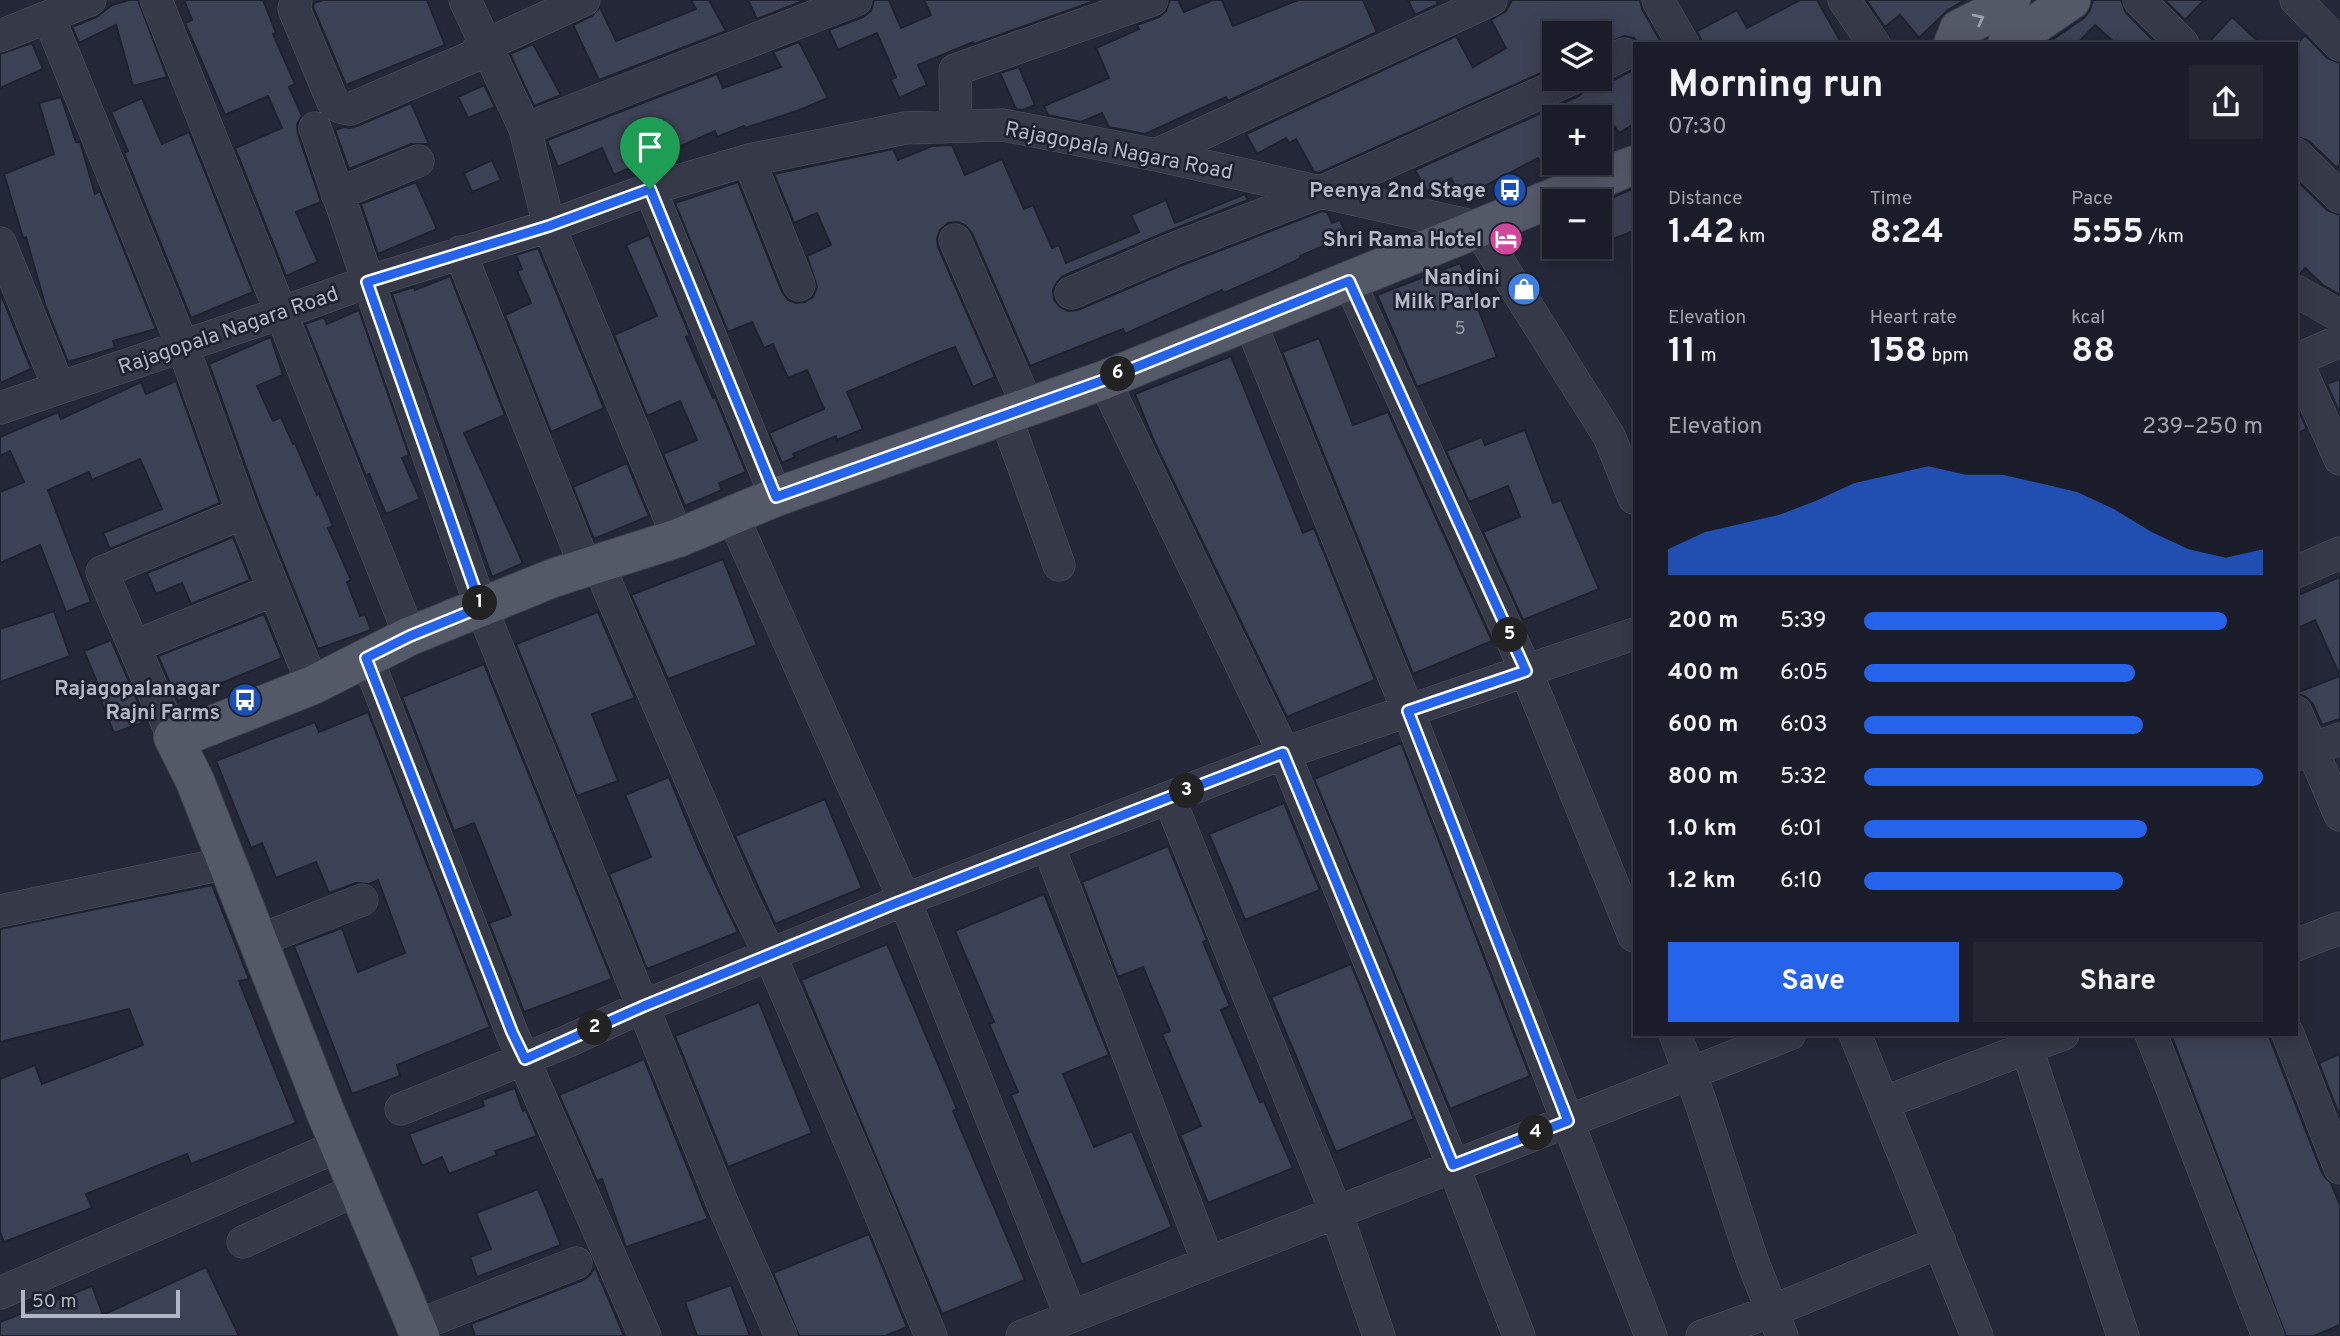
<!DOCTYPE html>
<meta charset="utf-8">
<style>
:root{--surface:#1a1d29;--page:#232631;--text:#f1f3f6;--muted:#9fa2a8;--line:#383b46;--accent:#2563eb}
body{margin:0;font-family:Overpass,sans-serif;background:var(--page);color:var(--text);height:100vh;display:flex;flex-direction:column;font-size:26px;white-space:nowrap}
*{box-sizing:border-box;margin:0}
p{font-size:23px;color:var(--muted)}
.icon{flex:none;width:38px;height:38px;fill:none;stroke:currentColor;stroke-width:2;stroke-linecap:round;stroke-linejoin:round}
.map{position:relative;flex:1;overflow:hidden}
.drawer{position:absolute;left:1633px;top:42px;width:665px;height:994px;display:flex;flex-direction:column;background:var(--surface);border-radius:0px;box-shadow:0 4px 18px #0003,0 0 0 2px var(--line)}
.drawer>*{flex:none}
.controls{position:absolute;left:1542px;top:21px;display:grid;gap:14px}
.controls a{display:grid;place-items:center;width:70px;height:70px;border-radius:0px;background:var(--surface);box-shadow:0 4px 18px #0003,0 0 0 2px var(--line);font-size:35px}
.scale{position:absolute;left:21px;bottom:18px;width:159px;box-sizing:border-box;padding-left:7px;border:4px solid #b1b5c4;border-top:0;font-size:19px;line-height:24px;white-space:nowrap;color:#b1b5c4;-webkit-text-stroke:5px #1c1f2c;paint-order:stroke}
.pin{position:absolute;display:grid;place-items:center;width:60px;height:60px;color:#fff;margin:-72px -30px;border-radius:50% 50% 50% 0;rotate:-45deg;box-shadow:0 0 7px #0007}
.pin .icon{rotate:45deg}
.km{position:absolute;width:35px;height:35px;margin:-18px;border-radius:50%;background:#222;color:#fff;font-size:19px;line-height:35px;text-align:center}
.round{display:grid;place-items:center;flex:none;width:74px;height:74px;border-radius:0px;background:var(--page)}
.overview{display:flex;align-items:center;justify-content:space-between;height:119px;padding:0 35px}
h1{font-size:38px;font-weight:700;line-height:52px}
.figures{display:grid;grid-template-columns:repeat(3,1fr);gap:10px;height:119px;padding:7px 35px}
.figures div{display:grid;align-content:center}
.figures b{font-size:35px;font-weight:700}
.figures small{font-size:19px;font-weight:400}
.figures p{font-size:19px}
.chart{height:196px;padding:14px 35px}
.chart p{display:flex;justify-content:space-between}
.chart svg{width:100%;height:126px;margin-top:7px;fill:var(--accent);opacity:.7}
.button{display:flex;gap:14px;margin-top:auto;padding:14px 35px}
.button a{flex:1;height:80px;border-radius:0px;background:var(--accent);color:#fff;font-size:28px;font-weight:700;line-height:80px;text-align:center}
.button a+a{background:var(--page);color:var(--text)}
ul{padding:0 35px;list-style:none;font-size:23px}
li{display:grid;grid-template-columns:112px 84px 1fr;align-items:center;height:52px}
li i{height:18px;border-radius:9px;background:var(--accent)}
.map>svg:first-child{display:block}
.building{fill:#3c4255;stroke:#1e212e;stroke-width:2}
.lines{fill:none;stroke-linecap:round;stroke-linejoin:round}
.minor-casing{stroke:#4e525f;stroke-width:33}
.major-casing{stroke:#404351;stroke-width:40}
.minor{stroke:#363a48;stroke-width:32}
.major{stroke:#545968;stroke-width:38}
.oneway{stroke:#9a9ead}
.route-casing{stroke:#fff;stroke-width:14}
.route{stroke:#2563eb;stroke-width:9}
.labels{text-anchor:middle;stroke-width:5;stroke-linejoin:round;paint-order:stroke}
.number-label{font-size:18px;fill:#9498a8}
.street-label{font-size:21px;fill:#b1b5c4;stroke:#1c1f2c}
.poi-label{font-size:21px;font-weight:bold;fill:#b1b5c4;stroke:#1c1f2c;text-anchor:end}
</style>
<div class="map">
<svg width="2340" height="1336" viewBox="0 0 2340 1336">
<rect width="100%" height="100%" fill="#232737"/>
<path class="building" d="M129,0H138L167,77L133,86L116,25L79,43L72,27L97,17L112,5Z
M184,0H263L276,33L273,34L295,84L289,87L302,116L297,124L298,134L321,202L296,212L318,262L286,276L235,148L282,128L268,96L225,115L185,23L192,20Z
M322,0H427L445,45L346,85L313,7L314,3Z
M691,0H709L726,31L599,80L573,25L592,16L600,7L616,41L696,9Z
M748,0H805L757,19Z
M874,0H889L901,28L931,15L924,0H1097L974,44L973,42L918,65L927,85L899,98L891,80L896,77L877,33L838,50L829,30L863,17L871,11Z
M1170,0H1178L1184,12L1213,0H1222L1233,26L1298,0H1363L1377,32L1228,101L1226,97L1145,134L1109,127L1102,113L1081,122L1048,115L1044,106L1109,78L1096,48L1139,29L1137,25L1159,17L1166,11Z
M1408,0H1436L1438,4L1415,15Z
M1512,0H1640L1642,9L1662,44H1639L1634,38L1624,36L1600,46V33H1554V67L1319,173L1314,172L1296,139L1289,143L1286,138L1257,154L1246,134L1456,36L1473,67L1506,48L1491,20L1506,11Z
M1800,0H1817L1842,44H1703L1697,31L1737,10L1747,28Z
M1866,0H1965L1948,10L1919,38L1900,15L1885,27Z
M2093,0H2121L2126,13L2157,44H2116L2095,25L2077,44H2046L2084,18L2090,10Z
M2165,0H2204L2185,20Z
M2232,17L2261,44H2207Z
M2305,35L2327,58L2340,63V164L2337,168L2309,141L2296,136V45Z
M799,42L828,98L797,111L745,128L744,126L717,137L715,131L614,175L602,148L558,167L547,141L550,139L717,74L723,88L781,67L773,52Z
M32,43L43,69L0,88V54Z
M533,44L561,95L534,106L510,54Z
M1019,67L1035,105L1023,110L1016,109L1000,73Z
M1633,70L1634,124L1619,133L1615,127L1600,136V117H1554V158L1542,164L1538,158L1462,198L1451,178L1427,191L1415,170L1579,96L1592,82L1600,84L1608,83Z
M484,85L495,107L468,118L458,97Z
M61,97L76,142H80L81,145L95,194L100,191L156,329L113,341L115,348L68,362L46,308L26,237L23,238L4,174L54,154L39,103Z
M142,98L162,144L189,132L253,292L191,318L124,153L128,151L111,112Z
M411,103L429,144H411L349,169L335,130L344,127L350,128L357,126Z
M952,145L965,175L1002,159L1024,209L1033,205L1052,248L1059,245L1066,263L1139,232L1131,215L1166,200L1175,223L1245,194L1248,200L1166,232L1063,276L1057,282L1053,290L1054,300L1060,307L1068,311L1078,310L1180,266L1322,211L1327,212L1332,223L1340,220L1347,236L1300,256L1301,258L1270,273L1224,293L1222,290L1125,334L1123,329L1030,366L972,233L965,225L958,222L948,223L940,230L937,239L938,247L995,377L973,387L955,347L936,354L847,392L863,429L837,440L836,436L793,454L795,457L782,463L769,433L824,409L807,370L788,378L773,344L764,348L752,322L728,332L675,203L738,182L782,292L788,300L796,303L805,302L813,297L817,287L807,256L831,245L817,213L794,223L774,174L893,149L898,160L932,146Z
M492,160L501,180L472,192L464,173Z
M2296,180L2327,210L2340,215V295L2323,285L2305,268L2300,274L2296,273Z
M416,182L437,229L378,254L361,204Z
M1634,188V231L1600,244V203Z
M649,235L690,336L686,337L713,398L715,397L746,472L719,483L722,490L685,506L663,454L697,440L680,401L647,416L614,335L657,316L626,245Z
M538,248L604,408L551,432L505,315L531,303L517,271L522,269L516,255Z
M1460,263L1497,357L1417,387L1377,295Z
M450,276L505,415L464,433L523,563L492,577L392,294L414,287L415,290Z
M0,292L31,369L0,383Z
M359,310L409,455L402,458L420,499L386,514L369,474L366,476L305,324L324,317L327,324Z
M268,338H271L283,375L257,386L273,421L281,417L293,444L295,443L317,495L319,493L333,526L328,528L351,580L347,582L360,616L365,614L371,630L318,649L260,506L209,364Z
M1319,338L1353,425L1388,412L1492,641L1413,674L1282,352Z
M1231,356L1303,533L1314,528L1375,680L1287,717L1154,441L1135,394Z
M2340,379V414L2327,384Z
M176,381L220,503L110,549L103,533L162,509L140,459L92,480L89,472L48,490L91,602L66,612L40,545L0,563V492L24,482L10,451L0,456V437L58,412L61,419L141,382L146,394Z
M2296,405L2307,429L2296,434Z
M1525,430L1553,503L1561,500L1599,589L1523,620L1483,532L1520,517L1508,486L1469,502L1446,451L1482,437L1485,445Z
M627,463L649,516L594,539L573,487Z
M233,537L250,580L191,604L182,583L156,594L147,573Z
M723,559L757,645L668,679L631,595Z
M2340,577V719L2322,725L2313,704L2306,697L2296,693L2340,676L2315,620L2296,629V596Z
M54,611L70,656L0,682V629Z
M598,612L635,698L592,714L618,781L577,796L516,644Z
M264,614L282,658L178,701L158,656Z
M111,640L144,716L140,717L142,723L114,733L98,693L101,692L84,651Z
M484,664L612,979L524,1012L489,923L511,915L474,823L454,831L402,697Z
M368,712L490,1027L397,1065L400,1076L352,1094L294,946L342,928L358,972L405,953L378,880L369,884L356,883L329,893L316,862L276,878L262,843L251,848L216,761L315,722L319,732Z
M1401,743L1530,1076L1450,1109L1314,779Z
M669,777L699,850L738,932L647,969L609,874L651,857L625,795Z
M825,799L862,888L775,924L735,836Z
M1284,803L1320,890L1245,920L1209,834Z
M1168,846L1207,940L1203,942L1230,1006L1221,1010L1260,1102L1264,1101L1293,1168L1208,1203L1180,1135L1201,1126L1162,1034L1170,1031L1143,967L1118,977L1082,882Z
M212,885L249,979L239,981L296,1123L191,1164L187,1154L86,1194L92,1208L4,1242L0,1232V1079L35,1065L42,1084L143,1045L129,1009L0,1042V929Z
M1044,894L1109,1055L1063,1074L1094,1147L1132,1131L1172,1227L1082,1265L1011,1095L1018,1092L989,1024L994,1022L955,931Z
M887,944L957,1109L953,1111L1025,1280L942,1314L801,980Z
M1351,964L1414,1119L1336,1152L1271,997Z
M759,1002L812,1133L728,1167L675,1036Z
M2179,1034H2268L2323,1175L2331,1183L2340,1205V1325L2314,1336H2286L2172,1037Z
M2340,1054V1117L2319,1063Z
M644,1059L708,1219L626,1247L602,1179L597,1181L559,1095Z
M515,1088L523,1111L526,1110L537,1136L495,1151L497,1155L449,1174L442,1157L422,1166L409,1134L484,1106L482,1100Z
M538,1189L561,1245L477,1277L470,1257L491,1249L476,1213Z
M869,1234L907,1327L885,1336H799L773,1273Z
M206,1267L239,1336H0V1322L92,1286L103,1315Z
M595,1267L624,1336H475L471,1324L583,1280L590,1275Z
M731,1285L750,1336H697L685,1302Z"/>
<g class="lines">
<defs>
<path id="minor" d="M156,0L410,636
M296,0L294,9L333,102L340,107L350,109L474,56L479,48L584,0
M465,0L525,129L549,226L678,538
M1658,0L1683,44
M1844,0L1874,44
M2139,0L2183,44
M2296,0L2340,45
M49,18L183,347L243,513L313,685
M0,36L90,0
M1600,66L1624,54
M956,126L955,70L1152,0
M315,128L481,607L722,1202L781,1336
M525,129L856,0
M2296,154L2340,197
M1156,155L1491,0
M749,160L799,285
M650,189L776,497
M337,194L418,161
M955,240L1028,407
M0,243L59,388
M460,252L585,566
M1349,281L1526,671L1634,936
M2296,291L2340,316
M1071,293L1173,249L1321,192L1571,79
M1250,322L1408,711L1651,1336
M2296,360L2340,459
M2296,360L2340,341
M1104,380L1284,753L1453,1165L1519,1336
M0,408L281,313L367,282L549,226L650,189L749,160L905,128L1003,125L1156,155L1477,227L1609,436L1634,498
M1005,415L1059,565
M733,517L905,901L1071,1317
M598,564L739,892L770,955L868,1184L931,1336
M2296,572L2340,553
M135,646L274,590
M367,658L512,1033L645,1336
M2296,712L2340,815
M173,737L102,572L243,513
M2296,755L2340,739
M1169,798L1336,1212L1379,1336
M1048,845L1208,1262
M0,911L227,863
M258,941L362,900
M2296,945L2340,928
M1675,1034L1701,1103L1752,1260L1782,1336
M1855,1034L1977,1336
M2022,1034L2123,1336
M2151,1034L2268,1336
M2288,1034L2340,1168
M1883,1103L2063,1034
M401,1109L566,1042L644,1006L894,904L1284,753L1634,634
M243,1242L358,1189
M0,1293L340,1145
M416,1326L576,1263
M1022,1336L1790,1034
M1702,1336L1772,1311L1940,1242"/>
<path id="major" d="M1953,44L1959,29L1999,9L2011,0
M2007,44L2071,0
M420,1336L325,1111L195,781L173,737L192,733L313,685L410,636L553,578L678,538L776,497L1104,380L1634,165"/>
</defs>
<use href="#minor" class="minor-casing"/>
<use href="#major" class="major-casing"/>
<use href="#minor" class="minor"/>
<use href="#major" class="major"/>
</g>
<defs><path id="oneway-chevron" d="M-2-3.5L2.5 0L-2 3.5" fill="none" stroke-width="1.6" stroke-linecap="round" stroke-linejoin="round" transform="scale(1.75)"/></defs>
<use class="oneway" href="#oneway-chevron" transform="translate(1979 19) rotate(-27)"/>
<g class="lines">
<defs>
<path id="route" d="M650,189L776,497L1104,380L1349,281L1526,671L1408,711L1568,1121L1453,1165L1283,753L894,904L644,1006L525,1059L512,1032L366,658L410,636L481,607L367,282L549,226Z"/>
</defs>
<use href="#route" class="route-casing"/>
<use href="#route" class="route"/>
</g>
<defs>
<symbol id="bus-disc" viewBox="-11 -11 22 22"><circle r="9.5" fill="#1a4fb4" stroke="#1c1f2c"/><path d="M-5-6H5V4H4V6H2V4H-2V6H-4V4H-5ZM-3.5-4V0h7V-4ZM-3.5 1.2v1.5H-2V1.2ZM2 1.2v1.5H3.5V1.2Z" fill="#fff"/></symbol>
<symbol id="hotel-disc" viewBox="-11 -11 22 22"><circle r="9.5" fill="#d1479c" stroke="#1c1f2c"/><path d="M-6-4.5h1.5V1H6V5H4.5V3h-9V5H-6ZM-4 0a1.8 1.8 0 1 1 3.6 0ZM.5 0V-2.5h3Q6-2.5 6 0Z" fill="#fff"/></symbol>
<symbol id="shop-disc" viewBox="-11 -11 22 22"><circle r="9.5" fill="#3f7fe0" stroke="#1c1f2c"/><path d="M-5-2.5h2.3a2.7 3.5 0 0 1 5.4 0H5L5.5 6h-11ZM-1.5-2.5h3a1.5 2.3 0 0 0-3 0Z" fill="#fff"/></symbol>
</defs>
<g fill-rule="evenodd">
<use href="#bus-disc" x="1491" y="171" width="38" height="38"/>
<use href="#hotel-disc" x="1487" y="220" width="38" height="38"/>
<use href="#shop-disc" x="1505" y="270" width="38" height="38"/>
<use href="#bus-disc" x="226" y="681" width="38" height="38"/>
</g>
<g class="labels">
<g class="number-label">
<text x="1460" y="334">5</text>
</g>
<g class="street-label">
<text transform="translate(1119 150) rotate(11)" y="7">Rajagopala Nagara Road</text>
<text transform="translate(228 330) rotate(-19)" y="7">Rajagopala Nagara Road</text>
</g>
<g class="poi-label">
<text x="1486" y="197">Peenya 2nd Stage</text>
<text x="1482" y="246">Shri Rama Hotel</text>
<text x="1500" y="284">Nandini<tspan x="1500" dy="24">Milk Parlor</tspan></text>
<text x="220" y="695">Rajagopalanagar<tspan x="220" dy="24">Rajni Farms</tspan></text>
</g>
</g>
</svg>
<div class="controls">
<a><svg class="icon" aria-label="layers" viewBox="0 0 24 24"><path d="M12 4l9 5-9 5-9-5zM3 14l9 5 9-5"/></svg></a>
<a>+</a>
<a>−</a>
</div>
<div class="scale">50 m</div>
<div class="pin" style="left:650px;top:189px;background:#1e9e55"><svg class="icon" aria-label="arrive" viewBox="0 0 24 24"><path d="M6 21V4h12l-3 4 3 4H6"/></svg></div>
<b class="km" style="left:480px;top:603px">1</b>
<b class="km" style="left:595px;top:1028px">2</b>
<b class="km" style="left:1187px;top:791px">3</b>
<b class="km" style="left:1536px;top:1133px">4</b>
<b class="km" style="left:1510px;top:635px">5</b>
<b class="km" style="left:1118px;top:374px">6</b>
<section class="drawer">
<div class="overview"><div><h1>Morning run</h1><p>07:30</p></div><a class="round"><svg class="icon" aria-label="share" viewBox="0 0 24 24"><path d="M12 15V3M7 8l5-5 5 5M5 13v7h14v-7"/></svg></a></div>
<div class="figures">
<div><p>Distance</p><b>1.42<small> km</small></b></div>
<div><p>Time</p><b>8:24</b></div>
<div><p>Pace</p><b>5:55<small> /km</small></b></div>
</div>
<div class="figures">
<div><p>Elevation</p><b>11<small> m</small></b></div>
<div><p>Heart rate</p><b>158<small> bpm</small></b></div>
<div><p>kcal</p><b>88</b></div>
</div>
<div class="chart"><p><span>Elevation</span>239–250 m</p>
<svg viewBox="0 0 160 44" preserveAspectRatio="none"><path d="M0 44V35L10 29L20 26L30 23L40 18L50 12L60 9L70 6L80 9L90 9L100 12L110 15L120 21L130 29L140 35L150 38L160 35V44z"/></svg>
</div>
<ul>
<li><b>200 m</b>5:39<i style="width:91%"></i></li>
<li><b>400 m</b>6:05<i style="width:68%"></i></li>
<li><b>600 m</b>6:03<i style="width:70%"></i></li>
<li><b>800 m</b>5:32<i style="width:100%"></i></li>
<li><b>1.0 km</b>6:01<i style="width:71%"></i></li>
<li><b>1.2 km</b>6:10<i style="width:65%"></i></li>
</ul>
<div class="button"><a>Save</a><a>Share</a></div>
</section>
</div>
